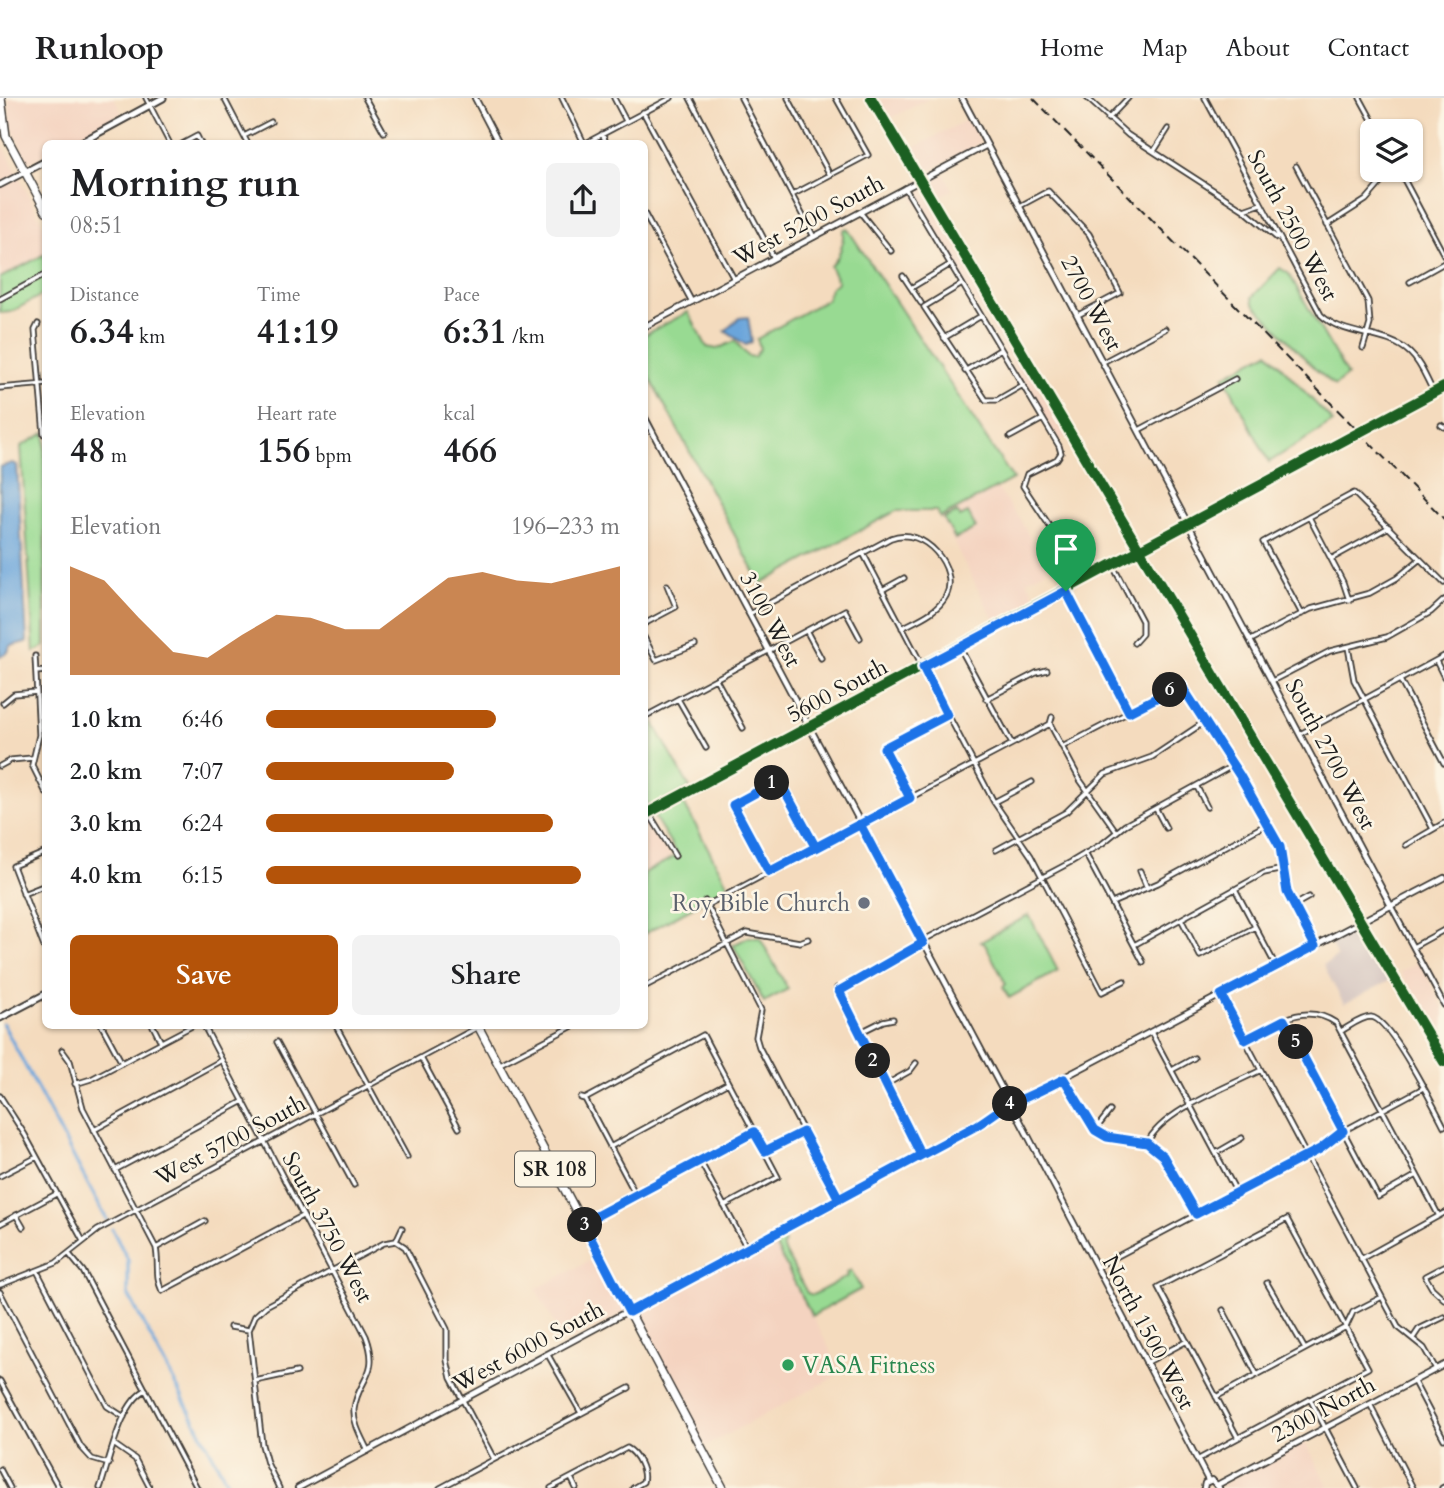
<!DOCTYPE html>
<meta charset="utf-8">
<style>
:root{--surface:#fff;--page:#f2f2f2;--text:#202124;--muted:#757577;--line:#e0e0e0;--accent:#b45309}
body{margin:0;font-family:Cardo,serif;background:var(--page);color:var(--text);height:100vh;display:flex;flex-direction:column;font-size:26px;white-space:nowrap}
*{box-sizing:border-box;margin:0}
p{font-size:23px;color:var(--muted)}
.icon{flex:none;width:38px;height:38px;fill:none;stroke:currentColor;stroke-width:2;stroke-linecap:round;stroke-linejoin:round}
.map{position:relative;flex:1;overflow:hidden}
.side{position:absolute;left:42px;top:42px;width:606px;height:889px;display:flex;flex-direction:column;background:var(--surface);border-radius:10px;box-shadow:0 2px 5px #0004}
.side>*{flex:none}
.buttons{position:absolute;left:1360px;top:21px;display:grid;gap:14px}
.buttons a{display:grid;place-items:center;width:63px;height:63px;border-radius:10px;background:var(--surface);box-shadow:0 2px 5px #0004;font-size:35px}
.pin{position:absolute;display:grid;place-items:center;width:60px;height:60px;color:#fff;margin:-72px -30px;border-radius:50% 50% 50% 0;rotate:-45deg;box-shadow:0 0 7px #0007}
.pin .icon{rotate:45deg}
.km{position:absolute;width:35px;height:35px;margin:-18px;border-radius:50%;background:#222;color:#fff;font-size:19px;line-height:35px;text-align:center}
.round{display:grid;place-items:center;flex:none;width:74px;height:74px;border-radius:10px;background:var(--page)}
.head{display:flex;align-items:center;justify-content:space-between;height:119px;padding:0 28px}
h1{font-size:38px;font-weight:700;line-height:52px}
.stats{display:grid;grid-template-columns:repeat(3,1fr);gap:10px;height:119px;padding:7px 28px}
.stats div{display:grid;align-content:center}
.stats b{font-size:35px;font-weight:700}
.stats small{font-size:19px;font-weight:400}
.stats p{font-size:19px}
.chart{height:196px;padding:14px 28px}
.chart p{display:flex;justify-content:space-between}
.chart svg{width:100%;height:126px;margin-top:7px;fill:var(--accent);opacity:.7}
.button{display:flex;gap:14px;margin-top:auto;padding:14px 28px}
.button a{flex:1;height:80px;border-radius:10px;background:var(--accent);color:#fff;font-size:28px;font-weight:700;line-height:80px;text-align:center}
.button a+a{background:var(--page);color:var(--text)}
ul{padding:0 28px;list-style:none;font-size:23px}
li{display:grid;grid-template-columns:112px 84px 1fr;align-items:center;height:52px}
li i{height:18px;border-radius:9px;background:var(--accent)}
header{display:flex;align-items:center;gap:42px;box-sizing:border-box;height:98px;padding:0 35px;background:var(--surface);border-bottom:2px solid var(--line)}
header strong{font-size:33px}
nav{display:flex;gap:38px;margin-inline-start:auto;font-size:24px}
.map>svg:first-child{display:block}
.built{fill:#f4d3c0}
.industrial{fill:#d0c0bc}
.green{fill:#98da92;stroke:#5a7b57;stroke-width:2}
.water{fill:#6ba5db;stroke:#44607c;stroke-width:2}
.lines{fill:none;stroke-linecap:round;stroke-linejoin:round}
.canal{stroke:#6ba5db;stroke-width:3.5}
.minor-casing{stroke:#3c3934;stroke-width:7}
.tertiary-casing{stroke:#3c3934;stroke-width:8}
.secondary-casing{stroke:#3c3934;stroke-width:9}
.primary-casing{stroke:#3c3934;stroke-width:10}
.minor{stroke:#fff;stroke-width:3.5}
.tertiary{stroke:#fff;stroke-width:4.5}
.secondary{stroke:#fff;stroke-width:5}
.primary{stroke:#fff;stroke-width:7}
.rail{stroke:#1c1c1c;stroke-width:2;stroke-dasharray:10 5;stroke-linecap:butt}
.primary-bridge-casing{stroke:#3c3934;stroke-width:10;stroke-linecap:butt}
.primary-bridge{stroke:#fff;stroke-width:7}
.cycleway-casing{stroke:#fcf5e5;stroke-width:15}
.cycleway{stroke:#1b5e20;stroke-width:10}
.route-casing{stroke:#fff;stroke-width:14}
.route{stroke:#1a73e8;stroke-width:9}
.worship-dot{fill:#6b7280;stroke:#fcf5e5;stroke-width:2.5}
.leisure-dot{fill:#2e9e5b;stroke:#fcf5e5;stroke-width:2.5}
.labels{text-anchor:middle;stroke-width:5;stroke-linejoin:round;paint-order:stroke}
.shield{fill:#fcf5e5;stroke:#5f5d58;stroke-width:2}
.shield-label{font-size:21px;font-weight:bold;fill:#1c1c1c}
.street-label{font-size:23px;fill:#1c1c1c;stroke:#fcf5e5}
.worship-label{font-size:23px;fill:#5b616d;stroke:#fcf5e5;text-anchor:end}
.leisure-label{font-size:23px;fill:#27864d;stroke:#fcf5e5;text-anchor:start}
</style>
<header>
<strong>Runloop</strong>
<nav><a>Home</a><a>Map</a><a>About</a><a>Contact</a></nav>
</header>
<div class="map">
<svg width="1444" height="1390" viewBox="0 0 1444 1390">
<rect width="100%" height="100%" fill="#fcf5e5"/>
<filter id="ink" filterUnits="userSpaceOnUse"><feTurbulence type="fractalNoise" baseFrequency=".0143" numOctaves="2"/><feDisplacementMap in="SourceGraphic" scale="14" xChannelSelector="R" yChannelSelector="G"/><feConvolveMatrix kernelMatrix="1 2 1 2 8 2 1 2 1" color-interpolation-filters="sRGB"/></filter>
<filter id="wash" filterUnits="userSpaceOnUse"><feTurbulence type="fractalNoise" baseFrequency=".00686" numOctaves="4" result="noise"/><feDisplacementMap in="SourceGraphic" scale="28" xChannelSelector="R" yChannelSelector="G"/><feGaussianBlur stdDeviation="1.57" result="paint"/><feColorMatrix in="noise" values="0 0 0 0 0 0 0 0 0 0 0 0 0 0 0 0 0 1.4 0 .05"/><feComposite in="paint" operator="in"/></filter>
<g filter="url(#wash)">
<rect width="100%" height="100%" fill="#f4dbbe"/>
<path class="built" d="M9,0H114L122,15L65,45L46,46L45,56L28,65L9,22Z
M884,0H930L889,21L879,3Z
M968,21L981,45L922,77L908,53Z
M0,40L46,133L45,156L0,180Z
M944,76L953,92L937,100L927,85Z
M922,90L1067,338L1059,343L911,96Z
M997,390L1022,425L1047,472L1027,482L1038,504L997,528L941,420Z
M647,720L673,760L644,775V721Z
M1419,864L1444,911V949L1400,874Z
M772,1140L842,1275L704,1349L633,1215Z
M597,1159L627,1214L564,1245L536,1191Z
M1305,1344L1329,1390H1222V1387Z"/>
<path class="industrial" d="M1359,828L1389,883L1344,906L1323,867L1337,859L1329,843Z"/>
<path class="green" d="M847,130L1013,381L940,420L937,413H896L761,486L644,269V237L688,214L707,249L717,251L735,243L748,258L754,259L760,251L757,241L827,201L830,190L838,184L830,168C840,160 844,144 843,132Z
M45,156V195L11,214L0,215V180Z
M1280,170L1289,176L1347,277L1335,288L1315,271L1253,205L1252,199Z
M1268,254L1333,324L1269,364L1224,278Z
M45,335V548L34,554L21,348Z
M957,414L960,419L968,415L976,430L955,441L944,421Z
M651,620L690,690L649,711L644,701V624Z
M682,702L729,789L644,836V775L678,757L653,717Z
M1029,817L1058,873L1009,900L1003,889L1006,886L985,846L981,844Z
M749,839L760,840L788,891L764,904L733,847Z
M781,1139L785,1146L782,1148L807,1195L813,1197L848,1178L847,1174L851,1172L861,1191L812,1218L773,1143Z"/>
<path class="water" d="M748,219L752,244L746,247L725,233L739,220Z
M12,365L17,367L27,544L10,548L8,554L0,559V369Z"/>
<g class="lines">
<path class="canal" d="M3,926L107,1122
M112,1131L128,1162V1196L230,1390"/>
</g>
</g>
<g filter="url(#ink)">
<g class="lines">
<defs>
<path id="minor" d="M146,0L170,46
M224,0L248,46
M365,0L384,34
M562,0L584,45
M614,0L626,23
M690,0L774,160
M741,0L814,139
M788,0L830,77
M1087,0L1128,37L1244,112L1261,106
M1205,0L1321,217C1345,240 1386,232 1410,255C1421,265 1426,280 1433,293
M1360,0L1378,33
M643,14L734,181
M1108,21L1128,0
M602,36L607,46
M244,38L271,24
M182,46L197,38L201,46
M584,46L671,0
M1154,53L1168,31
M1410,59L1419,54
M1296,68L1368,203L1370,226L1363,250
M1399,72L1444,157
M905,90L1059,348L1061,355L1057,361L1027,376L1023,388L1085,481
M792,97L868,57L836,0
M1020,108L1048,93L1089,136L1120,195L1078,217
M1244,112L1277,140
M860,114L891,153
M644,115L692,204
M1327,127L1366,102L1392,72
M903,178L921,205
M1410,184L1444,165
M962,186L924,209L986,302H997L1023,287
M911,190L951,166
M0,201L46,176
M38,226L35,232L44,336
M944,240L981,218
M1103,264L1165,231
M965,273L1001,251
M0,290L46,286
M1441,327L1444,329
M1139,332L1235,281
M1010,339L1043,321
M1309,419L1343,484L1349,502
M863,455L994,704L1031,758L1102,894L1124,883
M1331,461L1389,429
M1113,468L1142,523V536L1134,545
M882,492L904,480
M1066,493L1129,614
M749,516L891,440C924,427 960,471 946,498C938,514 917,522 902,530
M1302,516L1263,444L1354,395L1444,485
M644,526L676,509L667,487
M807,534L821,560
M644,539L656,562L695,547
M1251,542L1311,511L1370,495L1397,480L1420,461
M1348,549L1354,582L1433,731
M960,550L1012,646
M35,558L39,637L32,667L46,695
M1436,563L1444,579
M36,574L46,573
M716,581L743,630
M1400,582L1444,665
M1272,583L1330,553L1387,539L1431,514L1444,502
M678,601L706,650
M986,601L1036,575L1047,572
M3,605L14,596L37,594
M644,619L845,512L860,540
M1050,626L1080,682L1116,733
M1300,636L1444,558
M1062,649L1181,587L1240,678L1280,749L1287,794L1315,848
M0,668L11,662L32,660
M1197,689L1207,709
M910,700L884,650L948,617
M994,704L1032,684
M644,707L675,758
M1156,711L1166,730
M1406,747L1444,725
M996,752L1066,714L1105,676L1152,659L1203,625
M46,754L13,768L46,854
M1085,755L1143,864
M1140,773L1147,790
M769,774L733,707L779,682L816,750
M1235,791L1276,868
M23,796L43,788
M705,803L761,912L756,939L759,949L839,1101
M1112,805L1158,785L1267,726
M707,807L1050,626L1052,619
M1293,808L1309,799
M1391,808L1444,907
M1181,821L1200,858L1255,829
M922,843L1071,764L1103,745L1125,727L1232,668
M1134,847L1264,775L1284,771
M1413,849L1444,832
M644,889L747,835L800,844L808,841
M837,890L921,1057
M839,893L923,845
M1221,897L1398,1229L1424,1250L1436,1271
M1284,921L1378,1099L1417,1077
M102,928L122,965
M153,928L161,944
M204,928L366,1238C381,1278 358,1280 354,1311C353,1326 362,1340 368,1353
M336,928L407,1059
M1341,933C1349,929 1361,919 1371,919C1390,920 1434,1009 1444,1028
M1151,934L1237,1095
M859,935L883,923L893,921
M1245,942C1275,926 1304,903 1336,925L1439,1118
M277,944L354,1087
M62,952L70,963L83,1010L156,1150C159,1165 155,1179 162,1193L302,1118
M421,960L459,1030
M500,966L573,928
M1172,972L1194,960
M1064,981L1095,1032L1107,1039L1147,1045L1163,1058L1196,1117
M75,986L91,981L192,928
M885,987L910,973L916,965
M0,998L25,1037L83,1143
M581,1000L585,1001L703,937L778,1079L724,1108
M585,1001L636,1097
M94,1032L222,962
M1095,1032L1110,1013
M1147,1045C1163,1012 1228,989 1261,972
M610,1049L728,985
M765,1053L803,1034
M1216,1055L1242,1040
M700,1063L747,1150
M115,1072L244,1003
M0,1078L37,1059
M16,1117L23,1129
M583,1125L754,1034
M0,1126L56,1096
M402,1130L396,1143L405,1149L447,1231V1262L451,1280L494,1361
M156,1150L205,1123
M69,1156L83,1173L197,1390
M1361,1161L1444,1115
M1444,1168L1425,1178L1432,1190L1444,1201
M1097,1169L1320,1051L1334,1038L1423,990
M37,1173L107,1308L124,1319
M1267,1185L1305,1251
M0,1187L56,1165L98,1132L478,929
M0,1194L81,1349L92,1361L109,1366
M1223,1212L1257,1277
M230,1229L249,1232L255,1218L266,1208L384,1145L396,1143
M249,1232L262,1347L267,1365L279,1390
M1413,1240L1419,1231L1444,1219
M548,1257L581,1315
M1146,1265L1187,1243
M0,1283L59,1390
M255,1283L297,1274
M1414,1284L1444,1341
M1216,1299L1346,1229L1353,1214L1382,1199
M1310,1301L1357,1390
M1370,1306L1413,1390
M115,1347L135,1361L150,1390
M1197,1362L1368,1270L1287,1121L1158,1189L1238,1340
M0,1371L10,1390
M571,1380L576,1390
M100,1390C110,1362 120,1305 146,1292
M440,1390L629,1290
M551,1390L627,1350C637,1355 646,1373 643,1384L633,1390
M1442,1390L1444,1389"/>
<path id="tertiary" d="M475,0L499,46
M962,0L1391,808
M0,87L25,74
M644,229L987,47
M644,318L1010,1006
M1006 1010a5 5 0 1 1 10 0a5 5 0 1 1-10 0Z
M1013,1006L1444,780
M1015,1013L1208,1382
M1219,1386L1444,1267
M298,1390L1006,1010
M1204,1390L1205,1385L1212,1382L1219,1390"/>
<path id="secondary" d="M78,46L163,0
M25,74L46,63
M0,920L46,896"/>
<path id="primary" d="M1,0L6,38L46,113
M1373,328L1444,289
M644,717L1345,343
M478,928L723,1390"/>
</defs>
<use href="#minor" class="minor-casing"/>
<use href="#tertiary" class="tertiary-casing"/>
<use href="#secondary" class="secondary-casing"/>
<use href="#primary" class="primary-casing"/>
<use href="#minor" class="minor"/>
<use href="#tertiary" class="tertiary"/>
<use href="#secondary" class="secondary"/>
<use href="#primary" class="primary"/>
<path class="rail" d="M1033,0L1444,421"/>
<defs>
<path id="primary-bridge" d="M1345,343L1373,328"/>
</defs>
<use href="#primary-bridge" class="primary-bridge-casing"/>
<use href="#primary-bridge" class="primary-bridge"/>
<defs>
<path id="cycleway" d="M871,0L1444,964
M644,717L1444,289"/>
</defs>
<use href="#cycleway" class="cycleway-casing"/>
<use href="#cycleway" class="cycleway"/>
</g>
</g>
<g class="lines" filter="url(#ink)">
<defs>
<path id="route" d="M1066,493L923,569L947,617L884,650L910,700L816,750L779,682L733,707L769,774L860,726L923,845L839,893L921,1057L629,1214L583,1125L754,1034L765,1053L803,1034L839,1101C884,1077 929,1053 974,1029C984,1024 1003,1008 1010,1006C1028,999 1046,990 1064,981L1095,1032L1107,1039L1147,1045L1163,1058L1196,1116L1320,1051L1343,1033L1284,922L1245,942L1221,897L1315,848L1287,794L1280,749L1240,678L1181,587L1129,614L1066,493"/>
</defs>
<use href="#route" class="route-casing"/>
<use href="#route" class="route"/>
</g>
<circle class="worship-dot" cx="864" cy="805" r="7"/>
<circle class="leisure-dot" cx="788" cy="1267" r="7"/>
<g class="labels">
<rect class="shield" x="515" y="1053.5" width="80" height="35" rx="5"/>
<g class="shield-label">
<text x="555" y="1078">SR 108</text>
</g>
<g class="street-label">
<text transform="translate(808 122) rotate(-28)" y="8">West 5200 South</text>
<text transform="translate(1293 127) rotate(62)" y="8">South 2500 West</text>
<text transform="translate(1092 205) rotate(62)" y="8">2700 West</text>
<text transform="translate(771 521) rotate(62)" y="8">3100 West</text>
<text transform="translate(837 592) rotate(-28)" y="8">5600 South</text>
<text transform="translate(1331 656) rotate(62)" y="8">South 2700 West</text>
<text transform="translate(230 1042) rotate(-28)" y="8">West 5700 South</text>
<text transform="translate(328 1129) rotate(62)" y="8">South 3750 West</text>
<text transform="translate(1149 1234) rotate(62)" y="8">North 1500 West</text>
<text transform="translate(528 1248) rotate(-28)" y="8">West 6000 South</text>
<text transform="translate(1323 1311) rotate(-28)" y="8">2300 North</text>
</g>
<g class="worship-label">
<text x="850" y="813">Roy Bible Church</text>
</g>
<g class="leisure-label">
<text x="802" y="1275">VASA Fitness</text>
</g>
</g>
</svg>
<div class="buttons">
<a><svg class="icon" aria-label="layers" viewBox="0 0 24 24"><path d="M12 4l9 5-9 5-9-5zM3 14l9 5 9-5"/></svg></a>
</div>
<div class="pin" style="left:1066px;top:493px;background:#1e9e55"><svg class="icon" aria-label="arrive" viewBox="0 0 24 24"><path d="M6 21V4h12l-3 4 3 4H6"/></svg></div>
<b class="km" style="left:772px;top:685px">1</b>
<b class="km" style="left:873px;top:963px">2</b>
<b class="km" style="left:585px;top:1127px">3</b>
<b class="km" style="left:1010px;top:1006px">4</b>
<b class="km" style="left:1296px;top:944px">5</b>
<b class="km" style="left:1170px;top:592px">6</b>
<section class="side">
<div class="head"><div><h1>Morning run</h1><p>08:51</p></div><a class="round"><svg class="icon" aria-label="share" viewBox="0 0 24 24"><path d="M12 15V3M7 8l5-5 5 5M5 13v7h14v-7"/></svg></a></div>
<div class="stats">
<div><p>Distance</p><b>6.34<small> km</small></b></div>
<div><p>Time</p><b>41:19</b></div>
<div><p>Pace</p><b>6:31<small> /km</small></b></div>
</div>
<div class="stats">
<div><p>Elevation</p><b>48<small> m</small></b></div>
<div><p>Heart rate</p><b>156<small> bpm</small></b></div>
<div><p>kcal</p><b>466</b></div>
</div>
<div class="chart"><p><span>Elevation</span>196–233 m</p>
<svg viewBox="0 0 160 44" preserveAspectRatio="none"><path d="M0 44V6L10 11L20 24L30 36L40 38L50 30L60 23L70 24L80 28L90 28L100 19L110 10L120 8L130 11L140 12L150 9L160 6V44z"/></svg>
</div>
<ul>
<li><b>1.0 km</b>6:46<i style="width:65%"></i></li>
<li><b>2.0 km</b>7:07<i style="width:53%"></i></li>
<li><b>3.0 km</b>6:24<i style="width:81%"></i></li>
<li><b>4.0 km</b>6:15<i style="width:89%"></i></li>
</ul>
<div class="button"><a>Save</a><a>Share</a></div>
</section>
</div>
